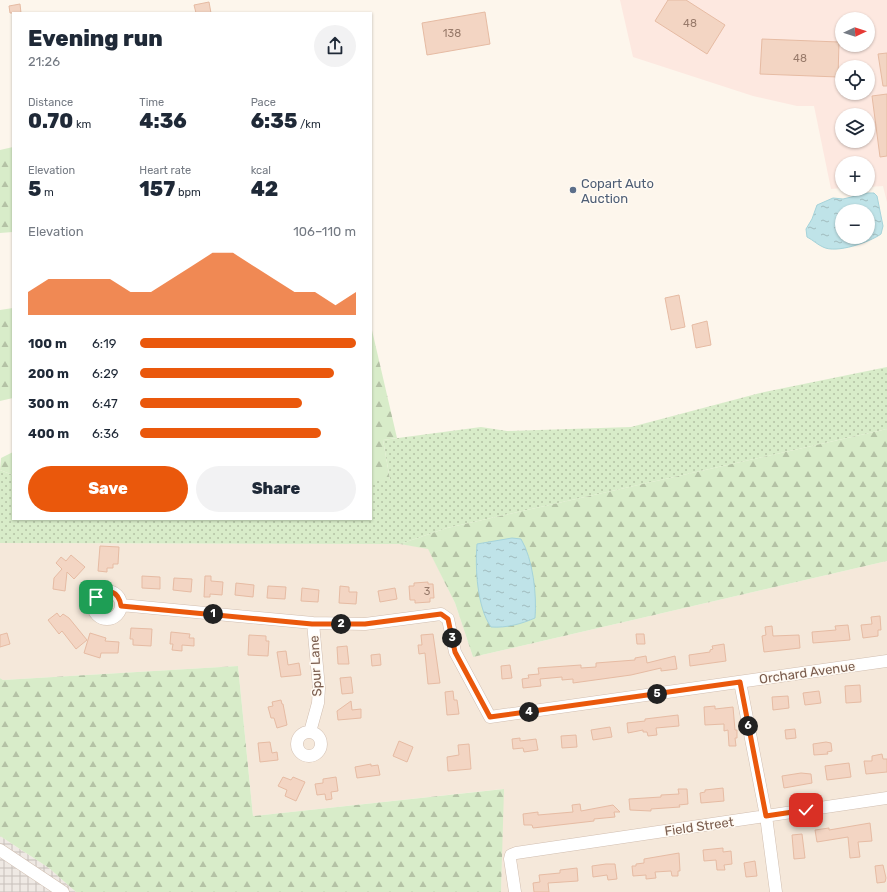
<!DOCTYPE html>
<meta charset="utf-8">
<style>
:root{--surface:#fff;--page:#f2f2f3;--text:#1f2937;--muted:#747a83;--accent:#ea580c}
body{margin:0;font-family:Rubik,sans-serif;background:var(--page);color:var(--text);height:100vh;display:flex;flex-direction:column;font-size:15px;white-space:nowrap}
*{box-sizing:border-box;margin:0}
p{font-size:13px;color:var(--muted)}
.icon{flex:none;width:22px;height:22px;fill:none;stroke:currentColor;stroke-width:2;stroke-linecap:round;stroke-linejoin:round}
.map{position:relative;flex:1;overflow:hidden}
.side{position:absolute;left:12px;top:12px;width:360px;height:508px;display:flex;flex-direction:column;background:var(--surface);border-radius:0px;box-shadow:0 1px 3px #0004}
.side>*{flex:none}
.needle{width:26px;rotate:86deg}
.fabs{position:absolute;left:835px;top:12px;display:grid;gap:8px}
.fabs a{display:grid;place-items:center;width:40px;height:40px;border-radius:50%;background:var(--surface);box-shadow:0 1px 3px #0004;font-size:20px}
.pin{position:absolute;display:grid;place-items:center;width:34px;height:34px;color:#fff;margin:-17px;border-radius:8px;box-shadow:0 2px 6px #0006}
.km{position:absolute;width:20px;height:20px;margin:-10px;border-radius:50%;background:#222;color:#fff;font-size:11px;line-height:20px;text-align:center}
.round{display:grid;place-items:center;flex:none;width:42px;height:42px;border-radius:21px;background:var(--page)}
.summary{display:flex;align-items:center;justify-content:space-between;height:68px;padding:0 16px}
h1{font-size:22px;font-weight:800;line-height:30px}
.metrics{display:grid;grid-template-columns:repeat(3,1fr);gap:6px;height:68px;padding:4px 16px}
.metrics div{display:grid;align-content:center}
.metrics b{font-size:20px;font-weight:800}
.metrics small{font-size:11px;font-weight:400}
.metrics p{font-size:11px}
.chart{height:112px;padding:8px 16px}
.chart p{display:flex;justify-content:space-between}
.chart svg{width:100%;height:72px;margin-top:4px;fill:var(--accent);opacity:.7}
.button{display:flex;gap:8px;margin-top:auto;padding:8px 16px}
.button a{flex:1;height:46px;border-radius:24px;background:var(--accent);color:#fff;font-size:16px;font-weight:800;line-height:46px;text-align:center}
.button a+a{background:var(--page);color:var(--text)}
ul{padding:0 16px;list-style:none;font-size:13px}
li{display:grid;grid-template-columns:64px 48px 1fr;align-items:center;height:30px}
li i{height:10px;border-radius:5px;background:var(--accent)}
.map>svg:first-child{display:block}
.residential{fill:#f5e8da}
.commercial{fill:#fde8e0;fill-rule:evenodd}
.industrial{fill:url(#industrial-grid)}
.grass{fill:url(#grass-dots)}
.forest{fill:url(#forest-firs)}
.water{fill:url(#water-ripples);stroke:#a5d3da;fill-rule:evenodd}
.building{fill:#f3d5c3;stroke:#e6bba3}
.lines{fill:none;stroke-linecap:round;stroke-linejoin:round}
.minor-casing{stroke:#d1beb0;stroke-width:13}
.minor{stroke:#fff;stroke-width:12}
.route-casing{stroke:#fff;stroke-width:8}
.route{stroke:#ea580c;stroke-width:5}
.service-dot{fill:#5c6f8a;stroke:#fffaf3;stroke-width:1.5}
.labels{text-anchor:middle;stroke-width:3;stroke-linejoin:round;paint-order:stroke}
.number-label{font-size:11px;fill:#987a6a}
.service-label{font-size:13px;fill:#4e5e75;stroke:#fffaf3;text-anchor:start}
.street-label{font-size:13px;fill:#7a5c4d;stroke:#fffaf3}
</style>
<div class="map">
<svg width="887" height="892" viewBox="0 0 887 892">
<defs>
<pattern id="industrial-grid" width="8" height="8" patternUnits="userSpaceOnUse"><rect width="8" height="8" fill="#efe9e4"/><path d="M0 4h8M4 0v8" fill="none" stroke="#c7c0bb"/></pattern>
<pattern id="grass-dots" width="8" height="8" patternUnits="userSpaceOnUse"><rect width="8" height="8" fill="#d8ecc9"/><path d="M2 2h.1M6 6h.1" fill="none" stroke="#b4c2a5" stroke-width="1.8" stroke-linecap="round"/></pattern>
<pattern id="forest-firs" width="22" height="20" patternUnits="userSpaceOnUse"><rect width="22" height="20" fill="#d8ecc9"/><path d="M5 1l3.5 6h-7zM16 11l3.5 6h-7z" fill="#b4c2a5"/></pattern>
<pattern id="water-ripples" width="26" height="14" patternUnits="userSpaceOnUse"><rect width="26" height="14" fill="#bfe3e8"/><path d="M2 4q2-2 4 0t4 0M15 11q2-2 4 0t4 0" fill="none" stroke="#a0bbbe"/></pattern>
</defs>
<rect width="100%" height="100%" fill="#fdf6ec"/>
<path class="residential" d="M0,543L400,544L428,548L455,603L473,657L887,561V892H501L503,789L253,816L238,666L3,680L0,678Z"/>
<path class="commercial" d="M620,0H887V202L883,186L868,187V163H842V188L831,189L814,106H797L753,96L633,57ZM842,19H868V45H842ZM842,67H868V93H842ZM842,115H868V141H842Z"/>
<path class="industrial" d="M0,836L49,868L76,892H0Z"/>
<path class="grass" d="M887,367V429L447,528L400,544L0,543V470L13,475V519H371V480H390L383,440L481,427L507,431L631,427L760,393Z"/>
<path class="forest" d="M13,147V232L0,233V150Z
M13,308V398L0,401V310Z
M371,326L397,438L383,440L390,480H371Z
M887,429V561L473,657L455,603L428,549L400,544L447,528Z
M13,452V475L0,470L1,458Z
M238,666L253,816L504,789L501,892H76L49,868L0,836V678L3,680Z"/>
<path class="water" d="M868,193H874L877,196L883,226L881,234C870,242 836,254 823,247C818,245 813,240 807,237L806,229L812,219L817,205L833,198L843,199ZM842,211H868V237H842Z
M512,538L521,539C533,559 537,595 535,618C521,624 507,628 491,627C477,607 475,568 477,544Z"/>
<path class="building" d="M668,0H686L725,25L707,54L655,21Z
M209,2L211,13H196L194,5Z
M20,4L21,13H10L9,6Z
M485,12L490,44L427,55L422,23Z
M762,39L839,42L838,77L760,74Z
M887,53V86H883L878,54Z
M887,94V156L880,157L872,96Z
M679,295L685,327L671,330L665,298Z
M707,321L711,345L696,348L692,325Z
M100,546L119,547L118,564H113V568H107V572L98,571Z
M71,555L85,567L74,579L67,572L65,591L53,589L54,578L62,569L56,563L61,557L66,561Z
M142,576L160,577V589L142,588Z
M205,576H211V581L223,582L222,595L210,594V597H204Z
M174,578L192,579L191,592L173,590Z
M428,582V584H433L434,598H430V602L415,603V600H410L409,586H414V583Z
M236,583L254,585L253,597L235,595Z
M268,586L286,587L285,599L267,598Z
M340,586L349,587V592H357L356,604L339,603Z
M302,588L319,590L318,602L301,601Z
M395,588L397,599L380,602L378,591Z
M57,613L60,617L63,614L69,618L87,640L76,649L62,631L59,634L48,620Z
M880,616L881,630H878V636L863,638L861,625L872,624L871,617Z
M848,625L850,640L813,643L812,632L836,630L835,626Z
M772,626L773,636L799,635L800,648L764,652L762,636L766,635L765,627Z
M131,628L152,629L151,646L133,645V639H130Z
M171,632L190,634L189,638H194V646L182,645V651L172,650L173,644H170Z
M7,633L10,644L0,647V635Z
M90,633L106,638L105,641L119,642L118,653H101L100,658L84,653Z
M433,634L440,683L428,684L425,653L419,654L418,645H422L421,635Z
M636,634H644L645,644H637Z
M249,635L266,636V641H269L268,656L248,655Z
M724,644L726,661L690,666L689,655L710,652V650L713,649L712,646Z
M347,646L349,664H338L337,647Z
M286,651L288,665L299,663L301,675L281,677L277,652Z
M380,654L381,665L372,666L371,655Z
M646,656L647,663L675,656L677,669L661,671V668L631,675L573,683V679L562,680V677L540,679L541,686L523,688L522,679L529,678L528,675L539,674L538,668L581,665V668L596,667V663L635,660V658Z
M510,665L512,678L502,679L501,666Z
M351,677L353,693L342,694L340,678Z
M860,685L861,702L846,703L845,686Z
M453,691L454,700H457L459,714L447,715L445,692Z
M819,691L821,703L805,705L803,693Z
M788,696L789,708L773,710L772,697Z
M281,700L282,704H283L287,725L277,728L274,718H271L268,707L273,706L272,702Z
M351,701L352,710L361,709V718L338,720L337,711Z
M715,706V709L733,707L735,730H737V738H735L736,746H729L728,730L724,731V724L705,725L704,707Z
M678,715L679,726L656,728L657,735L648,736L647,732H643V730L628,733L627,723L645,721V719Z
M610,727L612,737L593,740L591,730Z
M795,729L796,738L786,739L785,730Z
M576,735L577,747L562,748L561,736Z
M520,738V741L536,739L538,750L524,752L523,748L513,749L512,739Z
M399,741L413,747L407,762L393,756Z
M270,742L272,753L277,752L278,760L260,762L258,743Z
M826,742L831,743L832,751L827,752L828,754L814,755L813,744Z
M469,744L471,769L448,771L447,757L459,755L458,745Z
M882,754L883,759H887V772L866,774L864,761H872V756Z
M849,763L851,777L827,780L825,766Z
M371,764V766L378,765L380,775L357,778L355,767Z
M801,773L811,774L812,783L784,788L782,776Z
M283,777L291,780L293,777L305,782L296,801L285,796L287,790L278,786Z
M336,777L338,791L331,792L332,799L326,800L325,794L317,795L315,784L323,783V779Z
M723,788L724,801L701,803L700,793L705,792V790Z
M678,789H687L688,804L679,805L680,807L651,809V811L630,810L629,799L661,797V795L679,794Z
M580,804L581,811L613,805L620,812H614L615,817L594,819V821L533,828L532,825H524L523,814L538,812V815L573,812L572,805Z
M870,823L872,841L858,842L860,857L850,858L848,837L817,842L815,830L829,828V830Z
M802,834L805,858L794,859L792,835Z
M723,848V852L731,851L732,864L724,865L725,870H717L716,860L704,861L703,850Z
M679,853L680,871H678V876H672L671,871L655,872L656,878L646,879V875L633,876L632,866H636V864L644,863V859Z
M755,861L757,876L746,877L744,863Z
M606,864H615L617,879L608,880L607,875L593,877L592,866Z
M883,865L886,878L885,882L877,883L875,866Z
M577,868L578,881L548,883L549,892H534L533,883L540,882L539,875L560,873V870Z"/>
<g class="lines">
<defs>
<path id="minor" d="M93 605a14 14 0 1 1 28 0a14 14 0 1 1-28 0Z
M121,605L313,623L365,624L441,614L448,619L455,652L490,717L887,661
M740,682L766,816L776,892
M297 744a12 12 0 1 1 24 0a12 12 0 1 1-24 0Z
M310,732L318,703L319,688L313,623
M0,850L63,892
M515,892L510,859L511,855L516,853L887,798"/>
</defs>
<use href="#minor" class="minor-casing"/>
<use href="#minor" class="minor"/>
</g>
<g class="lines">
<defs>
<path id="route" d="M96,597C106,586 119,591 121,606L312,624H365L441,614L448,619L455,652L490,717L740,682L766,816L806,810"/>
</defs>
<use href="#route" class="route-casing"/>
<use href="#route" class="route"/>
</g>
<circle class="service-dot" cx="573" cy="190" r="4"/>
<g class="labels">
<g class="number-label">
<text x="690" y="27">48</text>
<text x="452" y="37">138</text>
<text x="800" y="62">48</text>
<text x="427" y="595">3</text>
</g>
<g class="service-label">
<text x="581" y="188">Copart Auto<tspan x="581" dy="15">Auction</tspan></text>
</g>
<g class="street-label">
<text transform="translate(315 666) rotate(-93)" y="5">Spur Lane</text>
<text transform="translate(807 672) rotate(-8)" y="5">Orchard Avenue</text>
<text transform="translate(699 826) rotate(-8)" y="5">Field Street</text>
</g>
</g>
</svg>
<div class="fabs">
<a><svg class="needle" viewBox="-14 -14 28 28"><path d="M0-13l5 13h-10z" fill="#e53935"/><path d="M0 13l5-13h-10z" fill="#747a83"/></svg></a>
<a><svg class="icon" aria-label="locate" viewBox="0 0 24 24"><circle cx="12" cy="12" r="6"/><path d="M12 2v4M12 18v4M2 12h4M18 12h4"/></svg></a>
<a><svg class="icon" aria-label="layers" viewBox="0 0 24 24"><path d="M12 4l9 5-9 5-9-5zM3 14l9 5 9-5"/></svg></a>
<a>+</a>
<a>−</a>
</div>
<div class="pin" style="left:96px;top:597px;background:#1e9e55"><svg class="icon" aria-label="arrive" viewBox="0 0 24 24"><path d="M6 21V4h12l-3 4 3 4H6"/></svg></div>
<div class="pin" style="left:806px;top:810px;background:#d93025"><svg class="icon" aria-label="check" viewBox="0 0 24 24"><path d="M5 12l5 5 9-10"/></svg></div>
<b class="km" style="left:213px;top:614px">1</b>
<b class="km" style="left:341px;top:624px">2</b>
<b class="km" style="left:452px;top:638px">3</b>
<b class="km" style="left:529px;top:712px">4</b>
<b class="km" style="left:657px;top:694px">5</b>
<b class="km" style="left:748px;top:726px">6</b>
<section class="side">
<div class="summary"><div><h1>Evening run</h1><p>21:26</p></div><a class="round"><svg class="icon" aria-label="share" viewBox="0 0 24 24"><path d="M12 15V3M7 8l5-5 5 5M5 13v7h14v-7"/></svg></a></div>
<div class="metrics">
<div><p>Distance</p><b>0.70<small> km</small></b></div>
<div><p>Time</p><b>4:36</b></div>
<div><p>Pace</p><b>6:35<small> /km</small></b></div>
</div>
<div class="metrics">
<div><p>Elevation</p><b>5<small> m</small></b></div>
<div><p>Heart rate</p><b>157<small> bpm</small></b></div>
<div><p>kcal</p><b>42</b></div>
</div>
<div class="chart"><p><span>Elevation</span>106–110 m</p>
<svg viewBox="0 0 160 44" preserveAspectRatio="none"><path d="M0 44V30L10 22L20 22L30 22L40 22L50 30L60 30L70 22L80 14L90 6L100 6L110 14L120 22L130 30L140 30L150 38L160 30V44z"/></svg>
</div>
<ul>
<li><b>100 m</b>6:19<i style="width:100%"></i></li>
<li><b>200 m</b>6:29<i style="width:90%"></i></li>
<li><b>300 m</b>6:47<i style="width:75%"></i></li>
<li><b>400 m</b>6:36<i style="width:84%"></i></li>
</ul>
<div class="button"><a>Save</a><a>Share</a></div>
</section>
</div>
